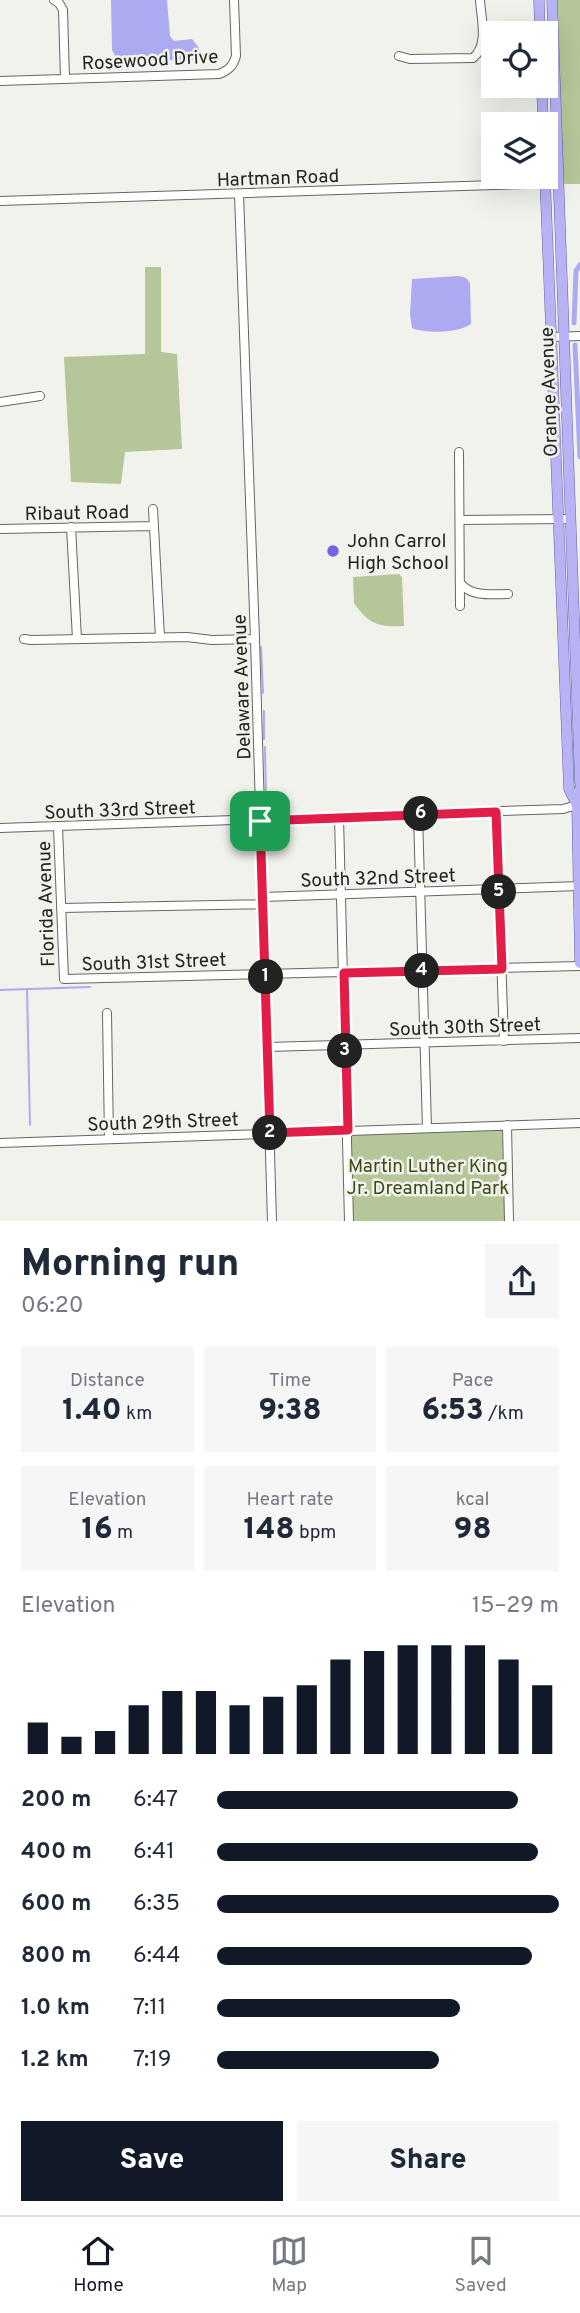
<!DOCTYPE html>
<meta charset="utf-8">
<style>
:root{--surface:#fff;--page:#f6f6f7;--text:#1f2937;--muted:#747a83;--line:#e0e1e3;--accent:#111827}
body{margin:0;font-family:Overpass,sans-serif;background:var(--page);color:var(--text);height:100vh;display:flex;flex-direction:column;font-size:26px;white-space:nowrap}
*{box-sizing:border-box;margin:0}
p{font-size:23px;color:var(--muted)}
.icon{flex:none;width:38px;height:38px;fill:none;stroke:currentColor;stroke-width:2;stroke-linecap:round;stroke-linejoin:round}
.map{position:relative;height:1221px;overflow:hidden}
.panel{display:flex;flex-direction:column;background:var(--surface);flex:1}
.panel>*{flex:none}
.tools{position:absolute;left:481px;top:21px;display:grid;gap:14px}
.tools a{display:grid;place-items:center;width:77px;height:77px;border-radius:0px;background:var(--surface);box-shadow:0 7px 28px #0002;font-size:35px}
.pin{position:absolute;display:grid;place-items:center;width:60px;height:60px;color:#fff;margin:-30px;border-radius:14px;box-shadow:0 4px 10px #0006}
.km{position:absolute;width:35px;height:35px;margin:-18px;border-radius:50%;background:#222;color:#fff;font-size:19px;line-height:35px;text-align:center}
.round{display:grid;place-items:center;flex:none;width:74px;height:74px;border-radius:0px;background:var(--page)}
.head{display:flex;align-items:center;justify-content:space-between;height:119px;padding:0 21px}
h1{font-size:38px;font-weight:800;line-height:52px}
.stats{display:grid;grid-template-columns:repeat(3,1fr);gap:10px;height:119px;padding:7px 21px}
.stats div{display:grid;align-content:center;border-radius:0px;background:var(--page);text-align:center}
.stats b{font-size:30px;font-weight:800}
.stats small{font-size:19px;font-weight:400}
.stats p{font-size:19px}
.chart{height:196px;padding:14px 21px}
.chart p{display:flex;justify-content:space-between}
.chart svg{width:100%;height:126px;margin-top:7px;stroke:var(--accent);stroke-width:6}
.primary-button{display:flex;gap:14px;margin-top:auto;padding:14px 21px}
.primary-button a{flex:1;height:80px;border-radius:0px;background:var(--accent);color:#fff;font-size:28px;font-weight:800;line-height:80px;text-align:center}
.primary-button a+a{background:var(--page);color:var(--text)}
ul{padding:0 21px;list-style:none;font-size:23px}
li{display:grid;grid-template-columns:112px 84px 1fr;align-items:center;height:52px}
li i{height:18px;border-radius:9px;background:var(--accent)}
.menu{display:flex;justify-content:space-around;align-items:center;height:98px;border-top:2px solid var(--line);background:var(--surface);font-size:19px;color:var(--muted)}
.menu a{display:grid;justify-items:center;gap:4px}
.menu .selected{color:var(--accent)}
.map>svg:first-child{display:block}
.green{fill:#b5c698}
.water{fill:#acabf2}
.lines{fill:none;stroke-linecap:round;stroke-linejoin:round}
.stream{stroke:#acabf2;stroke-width:2}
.canal{stroke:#acabf2;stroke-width:5}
.minor-casing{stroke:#646761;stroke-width:10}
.major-casing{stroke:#6460a8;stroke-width:11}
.minor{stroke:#fff;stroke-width:8}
.major{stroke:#b7b3f5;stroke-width:10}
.route-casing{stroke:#fff;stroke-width:14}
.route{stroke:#e11d48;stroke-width:9}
.poi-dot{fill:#7164df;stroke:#f0f2eb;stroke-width:2.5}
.labels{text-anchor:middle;stroke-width:5;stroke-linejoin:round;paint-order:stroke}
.street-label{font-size:19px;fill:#242523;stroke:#f0f2eb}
.poi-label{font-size:19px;fill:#242523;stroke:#f0f2eb;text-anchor:start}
.park-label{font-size:19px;fill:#3c4c18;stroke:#f0f2eb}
</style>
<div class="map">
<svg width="580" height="1221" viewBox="0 0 580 1221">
<rect width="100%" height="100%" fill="#f0f2eb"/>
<path class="green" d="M555,0H580V184H561Z
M145,267H161V352L177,354L182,449L125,452L121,484L71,482L64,357L145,354Z
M399,574L402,577L404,626C379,627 369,625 354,603L353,577Z
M502,1129L505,1221H352L350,1133Z"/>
<path class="water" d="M111,0H167L170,36L174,41L192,39L199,48L198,54L194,60H190L118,61L112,50Z
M459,276L466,278L470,283L471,324C458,333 427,334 412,328L410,314L412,279Z"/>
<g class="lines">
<path class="stream" d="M261,647L263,693
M264,711V739
M265,747L266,800
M27,989L30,1125
M0,990L90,987"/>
<path class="canal" d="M574,323L576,271L580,265
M575,345L580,457"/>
<defs>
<path id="minor" d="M54,0L59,3L63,10L65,79
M483,33L540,31
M399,56L410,59L473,58C489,45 481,18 480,0
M0,81L219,74C229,70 233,66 236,56L234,0
M239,194L255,639L272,1221
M0,201L558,183
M552,337L580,336
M0,402L40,396
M459,452L460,606
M153,509L160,637
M460,520L570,519
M71,527L77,639
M0,529L154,526
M462,585C473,597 493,594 508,594
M24,639L31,640L187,637L212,640L255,639
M496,812L504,1041
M418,814L427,1128
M339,817L349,1221
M58,827L64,979L580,966
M0,828L563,809L577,805
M263,897L580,886
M61,908L263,904
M107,1013L109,1139
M268,1047L580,1038
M507,1125L509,1221
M0,1143L580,1123"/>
<path id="major" d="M539,0L540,33
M552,0L580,782
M542,86L543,124
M545,177L569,789L577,805
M580,788L577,805L580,963"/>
</defs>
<use href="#minor" class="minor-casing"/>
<use href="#major" class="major-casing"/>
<use href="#minor" class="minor"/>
<use href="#major" class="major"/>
</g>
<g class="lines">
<defs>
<path id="route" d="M496,812L502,969L344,973L348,1130L270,1133L260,821Z"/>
</defs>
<use href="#route" class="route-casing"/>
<use href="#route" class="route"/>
</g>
<circle class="poi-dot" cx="333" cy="551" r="7"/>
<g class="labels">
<g class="street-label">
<text transform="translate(150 59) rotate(-3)" y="7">Rosewood Drive</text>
<text transform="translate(278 177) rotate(-2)" y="7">Hartman Road</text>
<text transform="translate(548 392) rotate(-92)" y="7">Orange Avenue</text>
<text transform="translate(77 512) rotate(-1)" y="7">Ribaut Road</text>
<text transform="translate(241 687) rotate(-92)" y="7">Delaware Avenue</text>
<text transform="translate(120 809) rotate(-2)" y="7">South 33rd Street</text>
<text transform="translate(378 877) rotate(-2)" y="7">South 32nd Street</text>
<text transform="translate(45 904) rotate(-92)" y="7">Florida Avenue</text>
<text transform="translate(154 961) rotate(-2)" y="7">South 31st Street</text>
<text transform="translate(465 1026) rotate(-2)" y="7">South 30th Street</text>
<text transform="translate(163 1121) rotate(-2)" y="7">South 29th Street</text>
</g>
<g class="poi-label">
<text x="347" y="547">John Carrol<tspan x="347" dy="22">High School</tspan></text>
</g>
<g class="park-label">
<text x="428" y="1172">Martin Luther King<tspan x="428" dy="22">Jr. Dreamland Park</tspan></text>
</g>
</g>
</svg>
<div class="tools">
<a><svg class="icon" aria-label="locate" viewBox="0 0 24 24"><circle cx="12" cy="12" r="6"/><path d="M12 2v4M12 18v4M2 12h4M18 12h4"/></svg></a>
<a><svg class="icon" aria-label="layers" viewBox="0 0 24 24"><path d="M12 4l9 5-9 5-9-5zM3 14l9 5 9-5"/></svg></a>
</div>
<div class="pin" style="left:260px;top:821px;background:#1e9e55"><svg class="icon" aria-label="arrive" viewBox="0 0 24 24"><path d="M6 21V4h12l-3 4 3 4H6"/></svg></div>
<b class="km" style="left:266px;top:977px">1</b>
<b class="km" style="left:270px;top:1133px">2</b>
<b class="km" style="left:345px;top:1051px">3</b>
<b class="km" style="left:422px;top:971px">4</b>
<b class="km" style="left:499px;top:892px">5</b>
<b class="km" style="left:421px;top:814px">6</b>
</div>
<section class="panel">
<div class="head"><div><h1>Morning run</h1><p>06:20</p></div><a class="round"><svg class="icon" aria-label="share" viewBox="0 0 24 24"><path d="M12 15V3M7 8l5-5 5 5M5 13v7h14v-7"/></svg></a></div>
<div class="stats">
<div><p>Distance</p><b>1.40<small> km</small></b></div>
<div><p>Time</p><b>9:38</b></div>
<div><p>Pace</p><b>6:53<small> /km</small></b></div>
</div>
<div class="stats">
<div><p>Elevation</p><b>16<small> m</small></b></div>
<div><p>Heart rate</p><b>148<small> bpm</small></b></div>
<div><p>kcal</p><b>98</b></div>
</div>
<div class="chart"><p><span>Elevation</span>15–29 m</p>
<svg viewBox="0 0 160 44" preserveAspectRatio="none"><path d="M5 44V33M15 44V38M25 44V36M35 44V27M45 44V22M55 44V22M65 44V27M75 44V24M85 44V20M95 44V11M105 44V8M115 44V6M125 44V6M135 44V6M145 44V11M155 44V20"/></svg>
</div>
<ul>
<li><b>200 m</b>6:47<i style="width:88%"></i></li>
<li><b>400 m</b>6:41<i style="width:94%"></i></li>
<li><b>600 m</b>6:35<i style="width:100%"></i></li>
<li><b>800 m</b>6:44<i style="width:92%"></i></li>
<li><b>1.0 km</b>7:11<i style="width:71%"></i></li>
<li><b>1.2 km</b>7:19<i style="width:65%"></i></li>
</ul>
<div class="primary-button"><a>Save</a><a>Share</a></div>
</section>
<nav class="menu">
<a class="selected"><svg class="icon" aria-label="home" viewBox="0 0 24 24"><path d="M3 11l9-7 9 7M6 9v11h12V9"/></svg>Home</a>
<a><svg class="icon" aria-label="map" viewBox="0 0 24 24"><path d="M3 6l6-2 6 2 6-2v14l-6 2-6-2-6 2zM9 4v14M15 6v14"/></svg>Map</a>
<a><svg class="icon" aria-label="saved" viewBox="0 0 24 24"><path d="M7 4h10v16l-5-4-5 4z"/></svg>Saved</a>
</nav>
